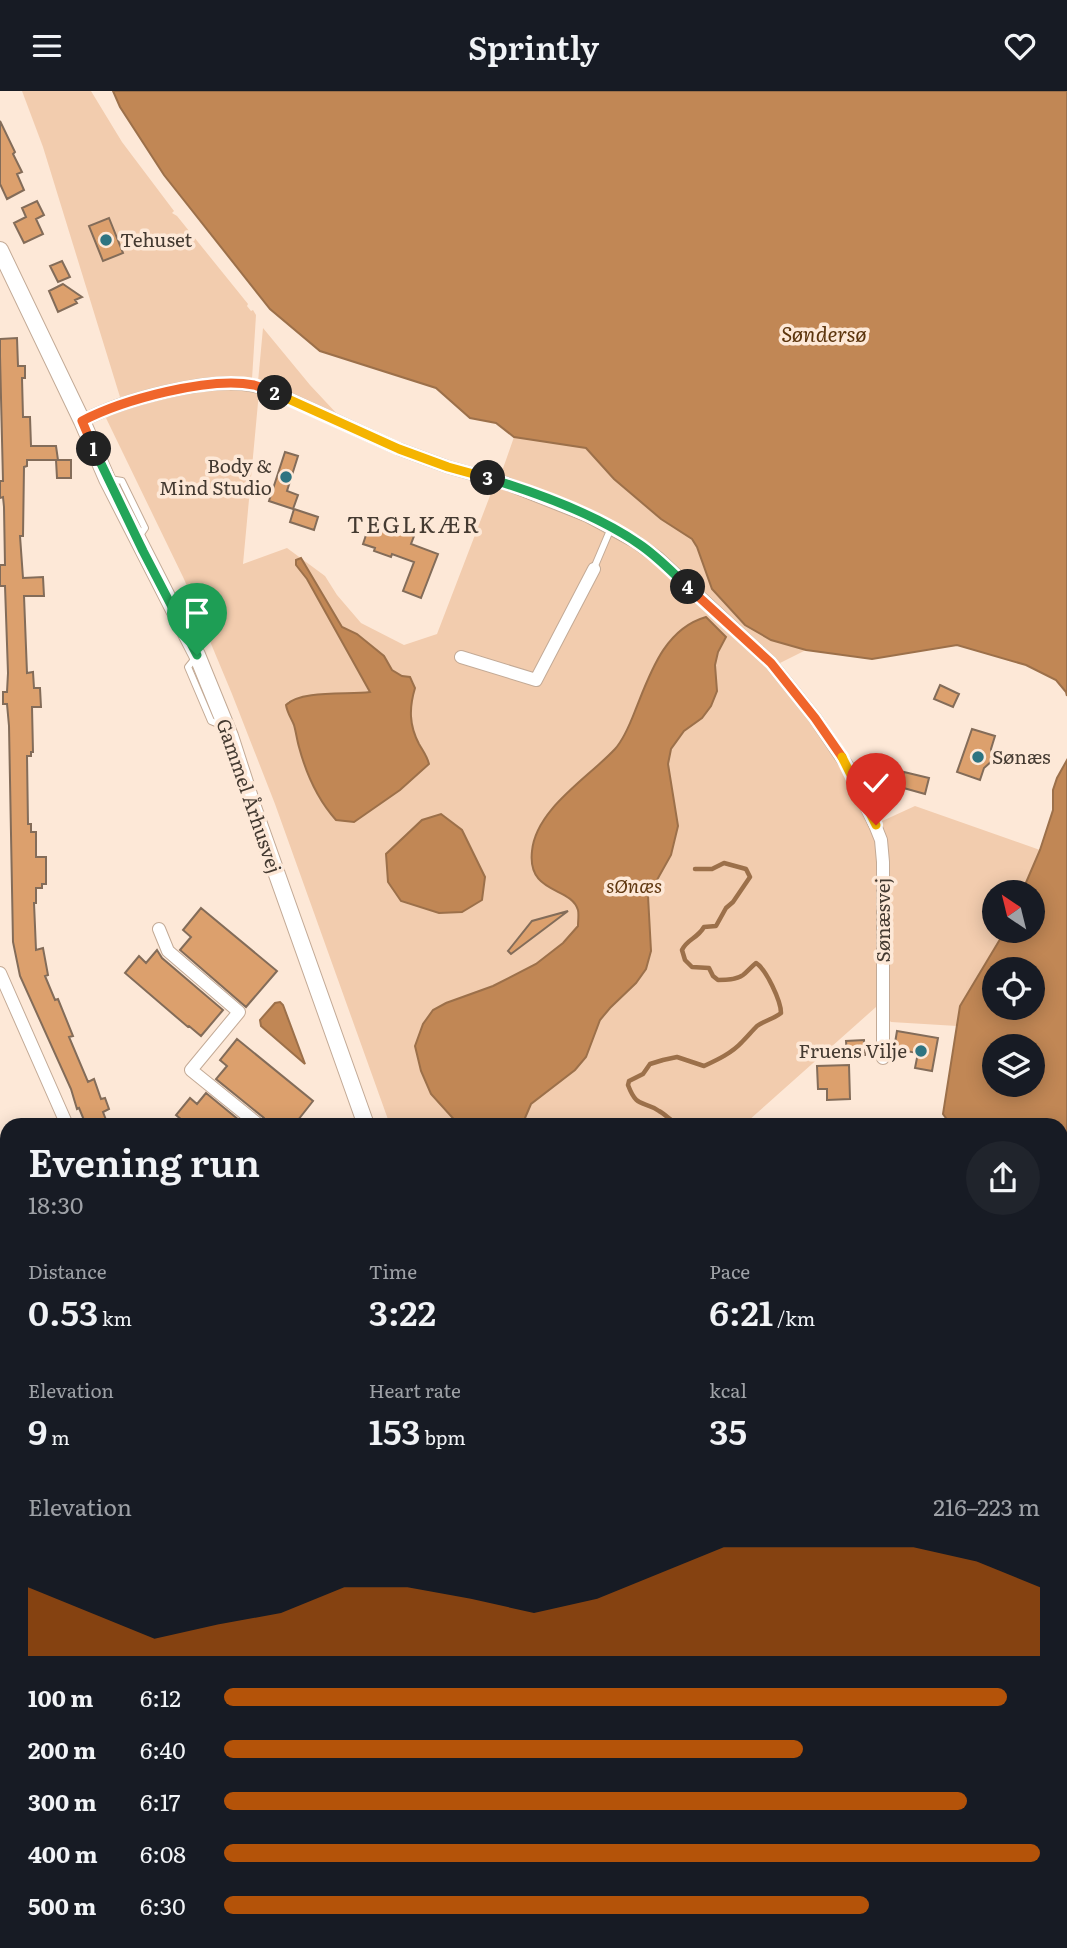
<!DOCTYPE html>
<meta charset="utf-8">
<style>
:root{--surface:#171b24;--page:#20242c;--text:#f1f3f6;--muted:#9ea1a6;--accent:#b45309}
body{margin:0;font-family:Literata,serif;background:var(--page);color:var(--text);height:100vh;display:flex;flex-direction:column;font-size:26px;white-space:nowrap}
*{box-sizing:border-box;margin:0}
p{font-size:23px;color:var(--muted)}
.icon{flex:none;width:38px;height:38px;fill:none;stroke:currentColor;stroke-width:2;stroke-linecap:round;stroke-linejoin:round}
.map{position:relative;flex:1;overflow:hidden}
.sheet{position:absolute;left:0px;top:1027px;width:1068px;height:831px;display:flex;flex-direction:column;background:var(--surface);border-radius:21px 21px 0 0;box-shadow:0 4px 18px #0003}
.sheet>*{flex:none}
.needle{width:46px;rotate:325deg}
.buttons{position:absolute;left:982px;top:789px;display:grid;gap:14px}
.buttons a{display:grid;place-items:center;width:63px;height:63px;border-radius:50%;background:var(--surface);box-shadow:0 4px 18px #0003;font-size:35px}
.pin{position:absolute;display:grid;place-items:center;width:60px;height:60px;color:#fff;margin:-72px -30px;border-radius:50% 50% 50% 0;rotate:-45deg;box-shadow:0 0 7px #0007}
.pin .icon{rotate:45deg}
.km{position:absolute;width:35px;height:35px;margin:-18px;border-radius:50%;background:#222;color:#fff;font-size:19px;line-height:35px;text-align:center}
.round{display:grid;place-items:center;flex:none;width:74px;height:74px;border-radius:37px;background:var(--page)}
.overview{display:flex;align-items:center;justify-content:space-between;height:119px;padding:0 28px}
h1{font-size:38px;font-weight:600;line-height:52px}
.figures{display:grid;grid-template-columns:repeat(3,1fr);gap:10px;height:119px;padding:7px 28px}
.figures div{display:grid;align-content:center}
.figures b{font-size:35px;font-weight:600}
.figures small{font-size:19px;font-weight:400}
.figures p{font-size:19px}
.chart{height:196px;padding:14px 28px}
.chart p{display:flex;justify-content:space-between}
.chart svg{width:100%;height:126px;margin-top:7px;fill:var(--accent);opacity:.7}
ul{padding:0 28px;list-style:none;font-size:23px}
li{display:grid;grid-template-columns:112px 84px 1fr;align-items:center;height:52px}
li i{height:18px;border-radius:9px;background:var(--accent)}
header{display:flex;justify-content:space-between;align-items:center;height:91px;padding:0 28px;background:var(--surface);font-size:32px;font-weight:600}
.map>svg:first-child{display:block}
.green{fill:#f2ccae;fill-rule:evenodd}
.water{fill:#c18755;stroke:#9c704a;stroke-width:2;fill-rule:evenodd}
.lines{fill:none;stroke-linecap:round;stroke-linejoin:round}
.stream{stroke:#9c704a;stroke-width:4.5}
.building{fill:#dca06d;stroke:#836c59;stroke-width:2}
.service-casing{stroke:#c3aa96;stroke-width:8}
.minor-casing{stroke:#c3aa96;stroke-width:14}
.tertiary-casing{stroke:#c3aa96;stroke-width:18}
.service{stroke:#fff;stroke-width:6}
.minor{stroke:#fff;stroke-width:12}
.tertiary{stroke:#fff;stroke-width:16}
.rail-casing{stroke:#95867a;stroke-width:7}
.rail{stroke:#fde8d7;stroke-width:4.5;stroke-dasharray:13;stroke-linecap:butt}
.split-1-casing{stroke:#fff;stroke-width:14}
.split-2-casing{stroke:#fff;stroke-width:14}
.split-3-casing{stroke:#fff;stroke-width:14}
.split-4-casing{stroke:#fff;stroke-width:14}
.split-5-casing{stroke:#fff;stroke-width:14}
.split-6-casing{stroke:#fff;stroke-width:14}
.split-1{stroke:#22a559;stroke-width:9}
.split-2{stroke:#f0652b;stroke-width:9}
.split-3{stroke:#f5b400;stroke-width:9}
.split-4{stroke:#22a559;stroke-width:9}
.split-5{stroke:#f0652b;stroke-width:9}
.split-6{stroke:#f5b400;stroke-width:9}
.poi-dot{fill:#2e7481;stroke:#fde8d7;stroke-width:2.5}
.labels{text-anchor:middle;stroke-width:7;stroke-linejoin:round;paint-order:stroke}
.poi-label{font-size:19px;fill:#443a31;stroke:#fde8d7;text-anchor:start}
.street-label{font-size:19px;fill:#443a31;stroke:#fde8d7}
.park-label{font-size:19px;font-style:italic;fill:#603811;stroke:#fde8d7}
.water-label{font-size:21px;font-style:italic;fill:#5c350d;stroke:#fde8d7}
.quarter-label{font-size:23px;letter-spacing:2px;fill:#443a31;stroke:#fde8d7}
</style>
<header><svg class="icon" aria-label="menu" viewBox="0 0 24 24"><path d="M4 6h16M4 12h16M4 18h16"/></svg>Sprintly<svg class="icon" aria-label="heart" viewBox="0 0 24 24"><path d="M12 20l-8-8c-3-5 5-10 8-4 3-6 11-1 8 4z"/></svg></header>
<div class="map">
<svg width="1067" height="1857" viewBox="0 0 1067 1857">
<rect width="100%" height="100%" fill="#fde8d7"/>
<path class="green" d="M22,0H91L122,51L174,120L172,122L177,125L248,213L247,215L251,220L253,219L256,224L252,288L205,289L120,306L43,56Z
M263,237L310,294L339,325L258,291Z
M242,298L259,301L243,473L287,457L325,485L337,504L361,532L404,554L437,543L493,397L515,401L604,437L651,467L761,570L791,603L827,651L849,690L874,741L879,764V908L876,916L748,1030L751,1034H390L275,713L232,603L184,488L106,327C135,307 206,299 242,298ZM305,473L342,536L357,543L384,564L392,579L402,585L410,586C418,596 413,601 411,612C410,617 410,624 411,629C412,643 419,654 427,666L336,729C312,703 305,670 295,637C292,626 286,622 288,610L305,606L370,602L307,488L296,474Z
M514,346L586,357L614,388L661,428L692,448L697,456L712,498L745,534L771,549L806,559L778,573L646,452L500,386Z
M915,715L1040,759L1022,801L994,802V840H1005L960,915L957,935L891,931L888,928L880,731Z
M1061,1271L1067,1273V1414L1060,1411Z
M0,1288L7,1301V1370L0,1349Z"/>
<path class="water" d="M113,0H1067V605L1066,601L1056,589L1026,574L957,554L872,568L806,559L771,549L745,534L712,498L697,456L692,448L661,428L614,388L586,357L514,346L496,332L470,327L436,297L320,260L270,218L164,84L120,16Z
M301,467L342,536L357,543L384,565L392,579L402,585L410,586L415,597C409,617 409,634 419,653C423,660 427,665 429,673L400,699L354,731L336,729C318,709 306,682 299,656C297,649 296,641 294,634C291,627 287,621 286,614C301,599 348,604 370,601L307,488L296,474V469Z
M706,526L726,546L718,561L715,574L717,600L711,615L702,627L684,640L671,658L668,673L678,735L671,764L648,805L651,860L646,878L636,892L610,917L600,929L586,966L575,979L531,1013L525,1027V1034H459L431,1003L421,980L415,955L423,933L433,919L446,912L493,895L536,873L563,852L578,835C578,830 579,823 578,819C571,795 527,804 532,760C536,718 588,687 615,658C624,648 630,633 635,620C650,583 664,538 706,526Z
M1067,669V1273L1060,1271V1034H951L943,1023L960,915L1005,840H1032V802L1022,801L1040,759L1053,719V699L1057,687ZM994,878H1032V917H994ZM994,956H1032V994H994Z
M441,723L462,739L485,786L482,809L462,821L439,822L401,810L388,791L386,763L422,729Z
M280,911L283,914L305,973L261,935L260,929L275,912Z"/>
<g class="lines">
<path class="stream" d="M679,1034C671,1030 666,1024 659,1020C643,1009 637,1018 628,994L629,990L643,983L650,973L663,969L677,966L704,975C717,969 732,962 742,951C747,946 752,940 757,935C765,929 774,928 781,922C781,910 766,878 756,872C751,876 747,881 743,884C736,889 726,889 718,889L713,885L709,877L692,876L685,869L682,859C687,848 697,848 704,836L716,835L726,817L733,811L750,786L746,778L724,772L712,778H695
M1064,1331L1067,1324"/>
</g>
<path class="building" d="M0,30L15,61L13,63L22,81L17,83L24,99L7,108L0,93Z
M37,110L44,124L36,128L43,143L24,152L14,132L26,126L22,117Z
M109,127L123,162L103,170L89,135Z
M62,170L70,186L58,191L50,175Z
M63,193L82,206L75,209L77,212L58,221L49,200Z
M17,247L18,275H25V287H22L23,326H30L31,355H56L58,369H27V375L24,376L23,445H20L23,487L43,486L44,505H24L27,582L33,581L34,597H40L41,616H32L33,661H31V665H27L28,733H31V741H36V766H46V793H42V797H36V812H34L36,859L43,857L48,884L45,885L55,909L58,908L73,945L69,946L88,991L94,988L101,1008L105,1007L109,1018L103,1021L108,1034H86L79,1017L77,1018L71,998L20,885L13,851L9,635L7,613H3V601H7L8,582L5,495H0V474H5L4,416L3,406L0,407V390H3L0,265V248Z
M285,361L298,365L287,400L298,404L293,418L269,410Z
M56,369H71V387H57Z
M294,418L318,426L314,439L290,431Z
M371,429L414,445L411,453L438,463L421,507L403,500L414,471L392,463L391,466L374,460L375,457L363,453Z
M940,594L959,603L953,616L934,608Z
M972,638L995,645L991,658L993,669L984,677L980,689L957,681Z
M904,681L929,687L925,703L900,696Z
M201,817L277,880L246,916L180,859L191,846L183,839Z
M568,820L511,863L508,860L532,830Z
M157,859L162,867L223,919L201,945L189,935L188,936L125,882L139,865L146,872Z
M897,940L938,947L932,980L915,977L918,962L894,958Z
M237,948L313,1010L294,1034H268L264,1027L216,988L227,975L220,969Z
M864,949L865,964H847L846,950Z
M849,974L850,1008L827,1009V998H818L817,975Z
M206,1002L245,1034H188L176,1024L190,1007L197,1013Z"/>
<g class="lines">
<defs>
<path id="service" d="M110,388L122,390L145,437L138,447
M594,477L611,437
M196,566L188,576L211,630L223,635"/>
<path id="minor" d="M82,330C122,309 210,284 255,295C262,296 269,300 276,302L399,358L448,376L505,392L588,425L636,451L658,467L771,572L815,627L848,676L875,734L881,749L883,771V967
M461,566L536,589L594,478
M159,838L168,860L239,921L191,979L259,1034
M0,882L67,1034
M1060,1666L1067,1661
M1060,1802L1067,1804
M576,1852L585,1857
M178,1857L185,1852
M321,1857L322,1852"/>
<path id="tertiary" d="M0,159L82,330L107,388L197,564L230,645L253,716L366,1034
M830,1852L836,1857"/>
</defs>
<use href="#service" class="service-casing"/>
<use href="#minor" class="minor-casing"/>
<use href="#tertiary" class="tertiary-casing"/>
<use href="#service" class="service"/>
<use href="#minor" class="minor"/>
<use href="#tertiary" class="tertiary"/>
<defs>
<path id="rail" d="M0,1253L7,1267
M447,1852L453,1857"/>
</defs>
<use href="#rail" class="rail-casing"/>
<use href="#rail" class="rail"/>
</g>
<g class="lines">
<defs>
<path id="split-1" d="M94,358L143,460L197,564"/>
<path id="split-2" d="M94,358L82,330C122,309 209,285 254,294C261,296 268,299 275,302"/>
<path id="split-3" d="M275,302L399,358L448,376L488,387"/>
<path id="split-4" d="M488,387C537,402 596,423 639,453C657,465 672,481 688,496"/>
<path id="split-5" d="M688,496L771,572L815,627L842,666"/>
<path id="split-6" d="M842,666L876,734"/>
</defs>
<use href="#split-1" class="split-1-casing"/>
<use href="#split-2" class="split-2-casing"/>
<use href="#split-3" class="split-3-casing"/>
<use href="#split-4" class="split-4-casing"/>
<use href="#split-5" class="split-5-casing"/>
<use href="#split-6" class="split-6-casing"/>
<use href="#split-1" class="split-1"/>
<use href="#split-2" class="split-2"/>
<use href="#split-3" class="split-3"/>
<use href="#split-4" class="split-4"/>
<use href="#split-5" class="split-5"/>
<use href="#split-6" class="split-6"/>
</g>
<g class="poi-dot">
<circle cx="106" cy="149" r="7"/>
<circle cx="286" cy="386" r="7"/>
<circle cx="978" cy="666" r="7"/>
<circle cx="921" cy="960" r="7"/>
</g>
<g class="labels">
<g class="poi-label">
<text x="120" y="156">Tehuset</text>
<text x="272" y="382" text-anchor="end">Body &amp;<tspan x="272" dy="22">Mind Studio</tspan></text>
<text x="992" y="673">Sønæs</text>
<text x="907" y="967" text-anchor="end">Fruens Vilje</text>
</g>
<g class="street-label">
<text transform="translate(249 705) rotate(71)" y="7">Gammel Århusvej</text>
<text transform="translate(883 829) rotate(-90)" y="7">Sønæsvej</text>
</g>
<g class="park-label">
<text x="634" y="802">sØnæs</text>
</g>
<g class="water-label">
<text x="824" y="251">Søndersø</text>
</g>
<g class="quarter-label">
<text x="414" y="442">TEGLKÆR</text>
</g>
</g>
</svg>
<div class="buttons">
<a><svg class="needle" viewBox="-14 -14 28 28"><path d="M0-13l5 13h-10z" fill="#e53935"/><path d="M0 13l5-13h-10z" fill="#9ea1a6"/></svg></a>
<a><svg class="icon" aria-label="locate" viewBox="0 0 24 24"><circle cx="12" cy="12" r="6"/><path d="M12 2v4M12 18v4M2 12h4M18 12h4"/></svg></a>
<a><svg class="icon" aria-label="layers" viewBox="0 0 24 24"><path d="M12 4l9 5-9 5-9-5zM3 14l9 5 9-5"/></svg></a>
</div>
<div class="pin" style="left:197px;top:564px;background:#1e9e55"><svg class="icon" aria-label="arrive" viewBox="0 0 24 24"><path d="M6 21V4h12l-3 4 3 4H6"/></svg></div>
<div class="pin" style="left:876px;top:734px;background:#d93025"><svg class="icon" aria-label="check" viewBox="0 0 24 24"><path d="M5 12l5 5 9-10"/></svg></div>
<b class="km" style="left:94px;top:358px">1</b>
<b class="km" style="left:275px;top:302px">2</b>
<b class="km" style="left:488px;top:387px">3</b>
<b class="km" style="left:688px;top:496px">4</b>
<section class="sheet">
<div class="overview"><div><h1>Evening run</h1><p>18:30</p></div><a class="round"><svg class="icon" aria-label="share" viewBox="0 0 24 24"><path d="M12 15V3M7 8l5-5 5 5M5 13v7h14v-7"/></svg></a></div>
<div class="figures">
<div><p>Distance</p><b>0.53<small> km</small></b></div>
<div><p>Time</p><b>3:22</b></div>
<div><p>Pace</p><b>6:21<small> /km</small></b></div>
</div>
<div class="figures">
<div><p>Elevation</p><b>9<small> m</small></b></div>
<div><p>Heart rate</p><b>153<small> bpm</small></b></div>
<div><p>kcal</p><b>35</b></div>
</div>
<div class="chart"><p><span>Elevation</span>216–223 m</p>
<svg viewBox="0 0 160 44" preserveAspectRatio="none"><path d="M0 44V20L10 29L20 38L30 33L40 29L50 20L60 20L70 24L80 29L90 24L100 15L110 6L120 6L130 6L140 6L150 11L160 20V44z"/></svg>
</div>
<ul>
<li><b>100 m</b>6:12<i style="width:96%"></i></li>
<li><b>200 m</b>6:40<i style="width:71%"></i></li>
<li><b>300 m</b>6:17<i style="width:91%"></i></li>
<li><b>400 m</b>6:08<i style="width:100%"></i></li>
<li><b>500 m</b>6:30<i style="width:79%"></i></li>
</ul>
</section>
</div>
